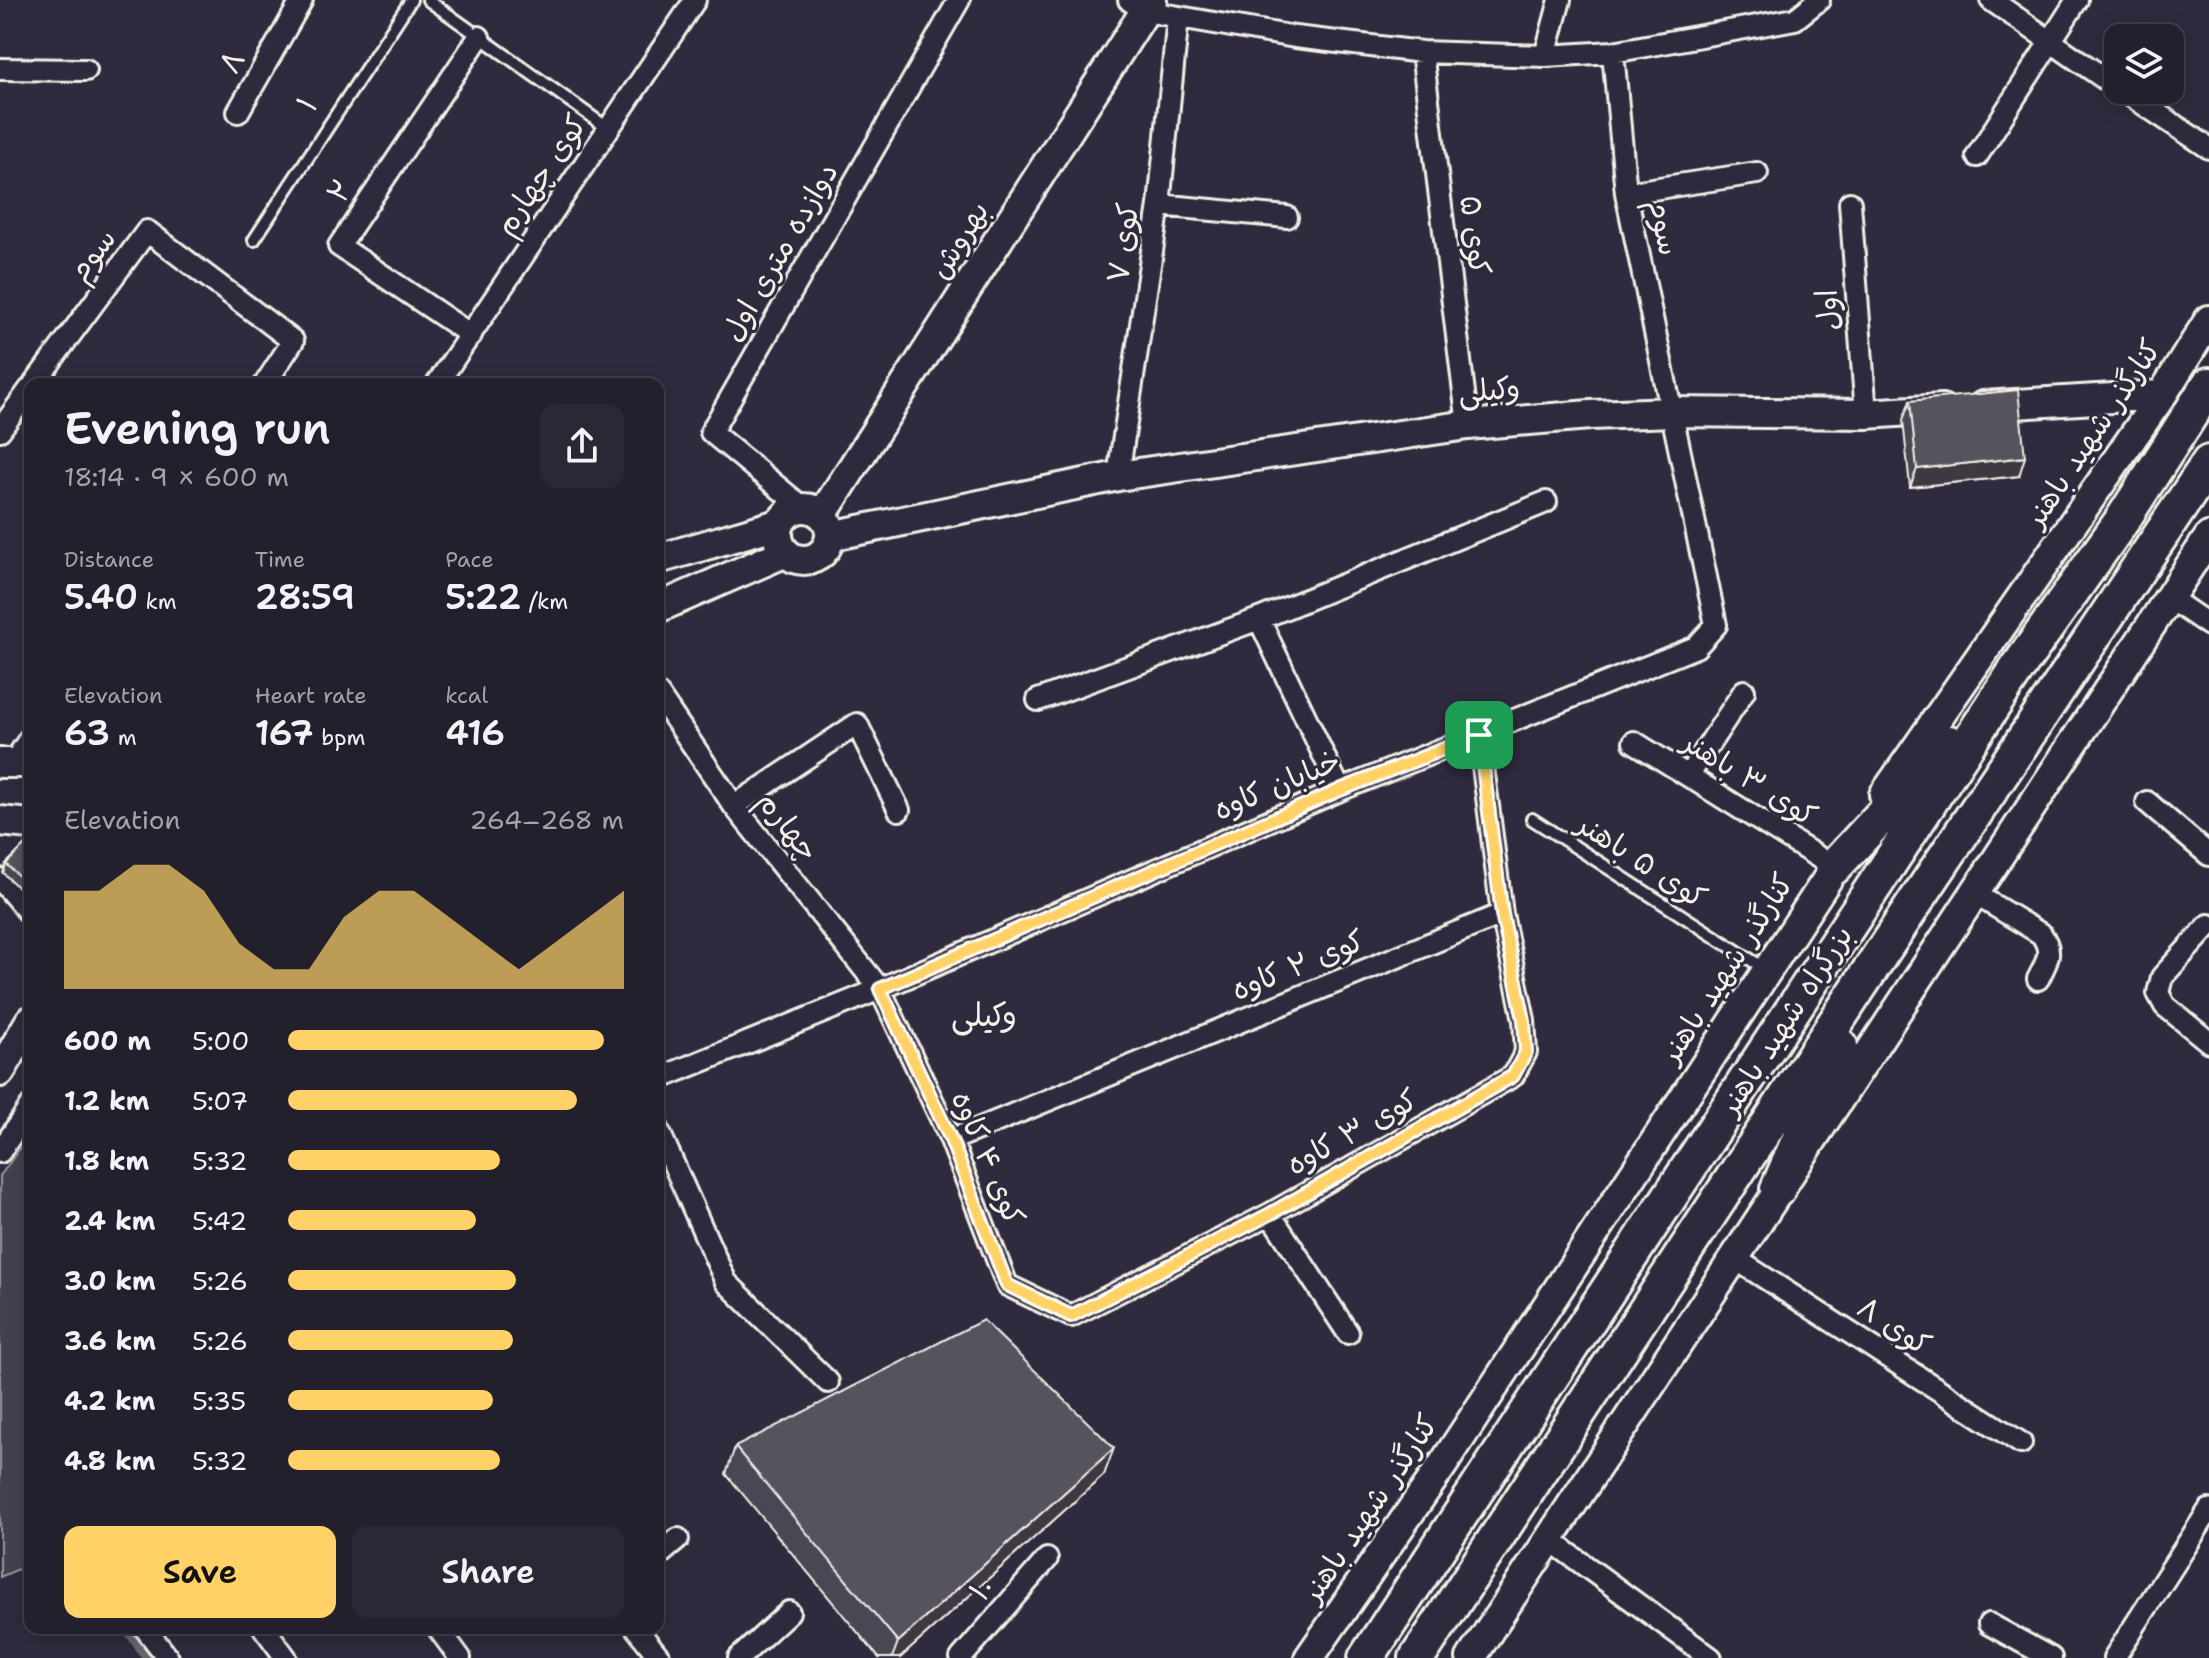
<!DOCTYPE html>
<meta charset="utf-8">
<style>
:root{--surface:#23202e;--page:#2b2836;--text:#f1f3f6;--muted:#a3a3aa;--line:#403e4a;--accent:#ffd166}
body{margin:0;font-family:"Shantell Sans","Playpen Sans Arabic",sans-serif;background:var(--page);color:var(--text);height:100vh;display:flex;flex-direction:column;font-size:30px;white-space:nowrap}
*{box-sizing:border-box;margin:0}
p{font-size:26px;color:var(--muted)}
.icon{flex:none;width:44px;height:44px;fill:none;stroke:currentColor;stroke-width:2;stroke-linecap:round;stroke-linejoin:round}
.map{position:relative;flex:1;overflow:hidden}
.side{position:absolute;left:24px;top:378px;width:640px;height:1256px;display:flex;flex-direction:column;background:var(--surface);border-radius:16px;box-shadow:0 4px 20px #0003,0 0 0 2px var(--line)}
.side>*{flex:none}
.tools{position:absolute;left:2104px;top:24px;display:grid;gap:16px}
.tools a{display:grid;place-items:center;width:80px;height:80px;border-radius:16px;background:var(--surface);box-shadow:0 4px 20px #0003,0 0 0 2px var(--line);font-size:40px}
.pin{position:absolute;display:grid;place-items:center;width:68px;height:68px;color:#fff;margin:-34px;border-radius:16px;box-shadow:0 4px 12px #0006}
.round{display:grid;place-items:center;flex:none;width:84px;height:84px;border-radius:16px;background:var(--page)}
.head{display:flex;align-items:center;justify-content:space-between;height:136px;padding:0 40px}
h1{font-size:44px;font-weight:600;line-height:60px}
.metrics{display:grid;grid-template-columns:repeat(3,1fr);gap:12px;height:136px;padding:8px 40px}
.metrics div{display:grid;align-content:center}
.metrics b{font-size:34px;font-weight:600}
.metrics small{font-size:22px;font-weight:400}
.metrics p{font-size:22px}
.chart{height:224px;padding:16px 40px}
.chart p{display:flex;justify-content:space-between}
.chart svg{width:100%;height:144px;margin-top:8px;fill:var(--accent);opacity:.7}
.action{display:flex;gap:16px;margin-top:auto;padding:16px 40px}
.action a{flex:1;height:92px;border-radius:16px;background:var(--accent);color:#111;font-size:32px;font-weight:600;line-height:92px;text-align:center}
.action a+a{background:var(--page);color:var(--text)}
ul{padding:0 40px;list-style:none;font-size:26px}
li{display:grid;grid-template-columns:128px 96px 1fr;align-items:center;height:60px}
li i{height:20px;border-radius:10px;background:var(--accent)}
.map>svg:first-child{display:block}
.green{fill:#454050;stroke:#9c989c;stroke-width:2}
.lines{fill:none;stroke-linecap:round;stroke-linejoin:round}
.canal{stroke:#6a6670;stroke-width:22}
.lane-casing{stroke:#f4f1e8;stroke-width:16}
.street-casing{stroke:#f4f1e8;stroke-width:26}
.secondary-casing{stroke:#f4f1e8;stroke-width:34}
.highway-casing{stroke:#f4f1e8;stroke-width:40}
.lane{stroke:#2f2a3d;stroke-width:10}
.street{stroke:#2f2a3d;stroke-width:20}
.secondary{stroke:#2f2a3d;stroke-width:28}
.highway{stroke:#2f2a3d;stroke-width:34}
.wall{fill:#4a4752;stroke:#f4f1e8;stroke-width:2}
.shaded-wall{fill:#3c3942;stroke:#f4f1e8;stroke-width:2}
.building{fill:#56525f;stroke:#f4f1e8;stroke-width:2}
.route-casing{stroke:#fff;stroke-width:16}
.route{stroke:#ffd166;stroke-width:10}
.labels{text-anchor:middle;stroke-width:6;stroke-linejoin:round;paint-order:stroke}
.street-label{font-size:30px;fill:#f4f1e8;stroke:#2f2a3d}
.neighbourhood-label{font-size:32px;fill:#f4f1e8;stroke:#2f2a3d}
</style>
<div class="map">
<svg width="2209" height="1658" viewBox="0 0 2209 1658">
<rect width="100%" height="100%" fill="#2f2a3d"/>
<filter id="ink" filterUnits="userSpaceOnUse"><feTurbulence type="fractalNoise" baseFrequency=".0125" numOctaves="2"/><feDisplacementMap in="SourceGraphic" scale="16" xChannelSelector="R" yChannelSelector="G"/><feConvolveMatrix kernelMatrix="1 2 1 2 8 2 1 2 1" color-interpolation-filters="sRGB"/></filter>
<g filter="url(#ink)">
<path class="green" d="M30,1134V1564L0,1577V1176Z"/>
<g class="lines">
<path class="canal" d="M134,1628L155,1658"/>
<defs>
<path id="lane" d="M428,0L609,129
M254,240L411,0
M1532,819L1765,969"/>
<path id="street" d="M1129,0L1145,11L1295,37L1422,52L1545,56L1613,52L1795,19L1819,0
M1991,0L2118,88
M1422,52L1468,425
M1545,56L1560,0
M0,69L86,70
M2122,90L2209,148
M238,112L302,0
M1977,156L2077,0
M1626,193L1757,173
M1850,203L1866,414
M1159,205L1287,217
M471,335L339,246L479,37
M34,384L147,231L293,341L265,384
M437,384L695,0
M0,430L30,389
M1118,476L1159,205L1178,17
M802,507L711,432L959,0
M2168,597L2209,625
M1259,619L1340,790
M658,694L734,806L880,989L951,1140L1007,1285L1071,1316L1270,1214L1513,1076L1526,1052L1524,1020L1502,914
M1038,700L1259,619L1546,502
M1634,742L1834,867
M14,762L30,738
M1689,775L1744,691
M2147,802L2209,855
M734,806L857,724L899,810
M0,879L30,914
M1975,894L2041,934C2054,951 2047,962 2038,979
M2209,925L2162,977L2158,993L2165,1006L2209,1042
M658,1079L880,989L1340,790L1696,647L1716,625L1626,193L1613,52
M658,1129L726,1282L828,1382
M951,1140L1502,914L1479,735
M0,1152L30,1107
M1270,1214L1348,1333
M1734,1258L2021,1443
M1550,1540L1711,1658
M658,1556L678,1539
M1989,1624L2051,1658
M145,1628L168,1658
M264,1628L286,1658
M438,1628L460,1658
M636,1628L660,1658
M739,1658L789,1612
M961,1658L1047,1559
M2114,1658L2209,1510"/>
<path id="secondary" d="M1983,406L2162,395
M778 534a26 26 0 1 1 52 0a26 26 0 1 1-52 0Z
M822,515L1152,0
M831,536L1118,476L1468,425L1590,415L1674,412L1866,414L1942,409
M658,559L778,524
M658,608L784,553
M0,763H30
M1884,795L2162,395L2209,320
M0,821L30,824
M0,1072L30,1021
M1309,1658L1444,1463L1847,849
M1471,1658L2209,537"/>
<path id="highway" d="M1834,867L1949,743
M1778,1189L1840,1046
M1366,1658L2017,669L2123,519L2209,385
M1417,1658L1878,958L2209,463"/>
</defs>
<use href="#lane" class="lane-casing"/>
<use href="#street" class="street-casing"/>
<use href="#secondary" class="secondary-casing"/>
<use href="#highway" class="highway-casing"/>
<use href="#lane" class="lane"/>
<use href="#street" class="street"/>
<use href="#secondary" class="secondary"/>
<use href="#highway" class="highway"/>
</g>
<path class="wall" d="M1910,401L2019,476L1910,487L1903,420Z
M30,840V895L28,897L3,873L6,864Z
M735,1447L1104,1475L900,1658H879L726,1474Z"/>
<path class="shaded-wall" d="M2025,457L2019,476L1910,487L1917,469Z
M1114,1448L1104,1475L900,1658H892L898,1642Z"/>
<path class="building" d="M2018,390L2025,457L1917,469L1910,401Z
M30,840V887L6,864Z
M983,1320L1114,1448L898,1642L735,1447Z"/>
</g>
<g class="lines" filter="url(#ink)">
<defs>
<path id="route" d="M1479,735L1502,914L1524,1020L1526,1052L1513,1076L1270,1214L1071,1316L1007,1285L951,1140L880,989L1340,790Z"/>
</defs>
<use href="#route" class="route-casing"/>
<use href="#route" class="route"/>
</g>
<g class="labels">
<g class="street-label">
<text transform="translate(232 62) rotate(-60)" y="10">۸</text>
<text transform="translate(307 104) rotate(-57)" y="10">۱</text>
<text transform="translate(541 175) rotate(-56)" y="10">کوی چهارم</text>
<text transform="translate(340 191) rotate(-56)" y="10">۲</text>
<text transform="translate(1664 227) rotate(78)" y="10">سوم</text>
<text transform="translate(1475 235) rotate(83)" y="10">کوی ۵</text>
<text transform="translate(959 240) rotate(-58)" y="10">بهروش</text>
<text transform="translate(1123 243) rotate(-82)" y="10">کوی ۷</text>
<text transform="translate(780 252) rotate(-60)" y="10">دوازده متری اول</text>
<text transform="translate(92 255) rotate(-53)" y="10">سوم</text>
<text transform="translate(1828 310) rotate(-94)" y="10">اول</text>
<text transform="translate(1489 390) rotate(-5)" y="10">وکیلی</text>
<text transform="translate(2093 433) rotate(-56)" y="10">کنارگذر شهید باهنر</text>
<text transform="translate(1750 779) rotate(32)" y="10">کوی ۳ باهنر</text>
<text transform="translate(1277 785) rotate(-23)" y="10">خیابان کاوه</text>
<text transform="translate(788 826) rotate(52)" y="10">چهارم</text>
<text transform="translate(1642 861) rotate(33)" y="10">کوی ۵ باهنر</text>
<text transform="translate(1298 965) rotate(-22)" y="10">کوی ۲ کاوه</text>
<text transform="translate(1727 968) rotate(-57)" y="10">کنارگذر شهید باهنر</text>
<text transform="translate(1786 1020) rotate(-57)" y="10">بزرگراه شهید باهنر</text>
<text transform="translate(1352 1132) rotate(-29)" y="10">کوی ۳ کاوه</text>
<text transform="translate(988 1158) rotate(67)" y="10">کوی ۴ کاوه</text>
<text transform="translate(1894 1326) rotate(33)" y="10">کوی ۸</text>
<text transform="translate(1370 1508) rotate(-56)" y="10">کنارگذر شهید باهنر</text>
<text transform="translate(982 1589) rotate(-49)" y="10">۱۰</text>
</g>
<g class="neighbourhood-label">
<text x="984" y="1026">وکیلی</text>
</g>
</g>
</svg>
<div class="tools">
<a><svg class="icon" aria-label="layers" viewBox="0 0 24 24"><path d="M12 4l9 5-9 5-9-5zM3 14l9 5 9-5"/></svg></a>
</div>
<div class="pin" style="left:1479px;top:735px;background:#1e9e55"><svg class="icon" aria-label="arrive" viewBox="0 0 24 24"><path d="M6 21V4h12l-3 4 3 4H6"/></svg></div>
<section class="side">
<div class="head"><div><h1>Evening run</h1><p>18:14 · 9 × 600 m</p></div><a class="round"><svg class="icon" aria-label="share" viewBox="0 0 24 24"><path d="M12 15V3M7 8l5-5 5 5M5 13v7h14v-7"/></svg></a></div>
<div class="metrics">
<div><p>Distance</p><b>5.40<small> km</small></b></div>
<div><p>Time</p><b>28:59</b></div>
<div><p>Pace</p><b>5:22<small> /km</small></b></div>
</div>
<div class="metrics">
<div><p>Elevation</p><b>63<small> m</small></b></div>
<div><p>Heart rate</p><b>167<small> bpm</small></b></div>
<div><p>kcal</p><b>416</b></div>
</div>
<div class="chart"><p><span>Elevation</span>264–268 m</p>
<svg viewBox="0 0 160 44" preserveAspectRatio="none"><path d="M0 44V14L10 14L20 6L30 6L40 14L50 30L60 38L70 38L80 22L90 14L100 14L110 22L120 30L130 38L140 30L150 22L160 14V44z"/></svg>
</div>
<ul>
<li><b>600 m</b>5:00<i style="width:94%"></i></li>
<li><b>1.2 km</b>5:07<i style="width:86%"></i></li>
<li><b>1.8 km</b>5:32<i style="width:63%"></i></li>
<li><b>2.4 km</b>5:42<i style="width:56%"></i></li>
<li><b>3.0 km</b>5:26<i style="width:68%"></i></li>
<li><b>3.6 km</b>5:26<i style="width:67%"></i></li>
<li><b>4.2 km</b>5:35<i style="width:61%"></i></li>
<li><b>4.8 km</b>5:32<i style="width:63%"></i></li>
</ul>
<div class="action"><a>Save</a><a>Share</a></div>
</section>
</div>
